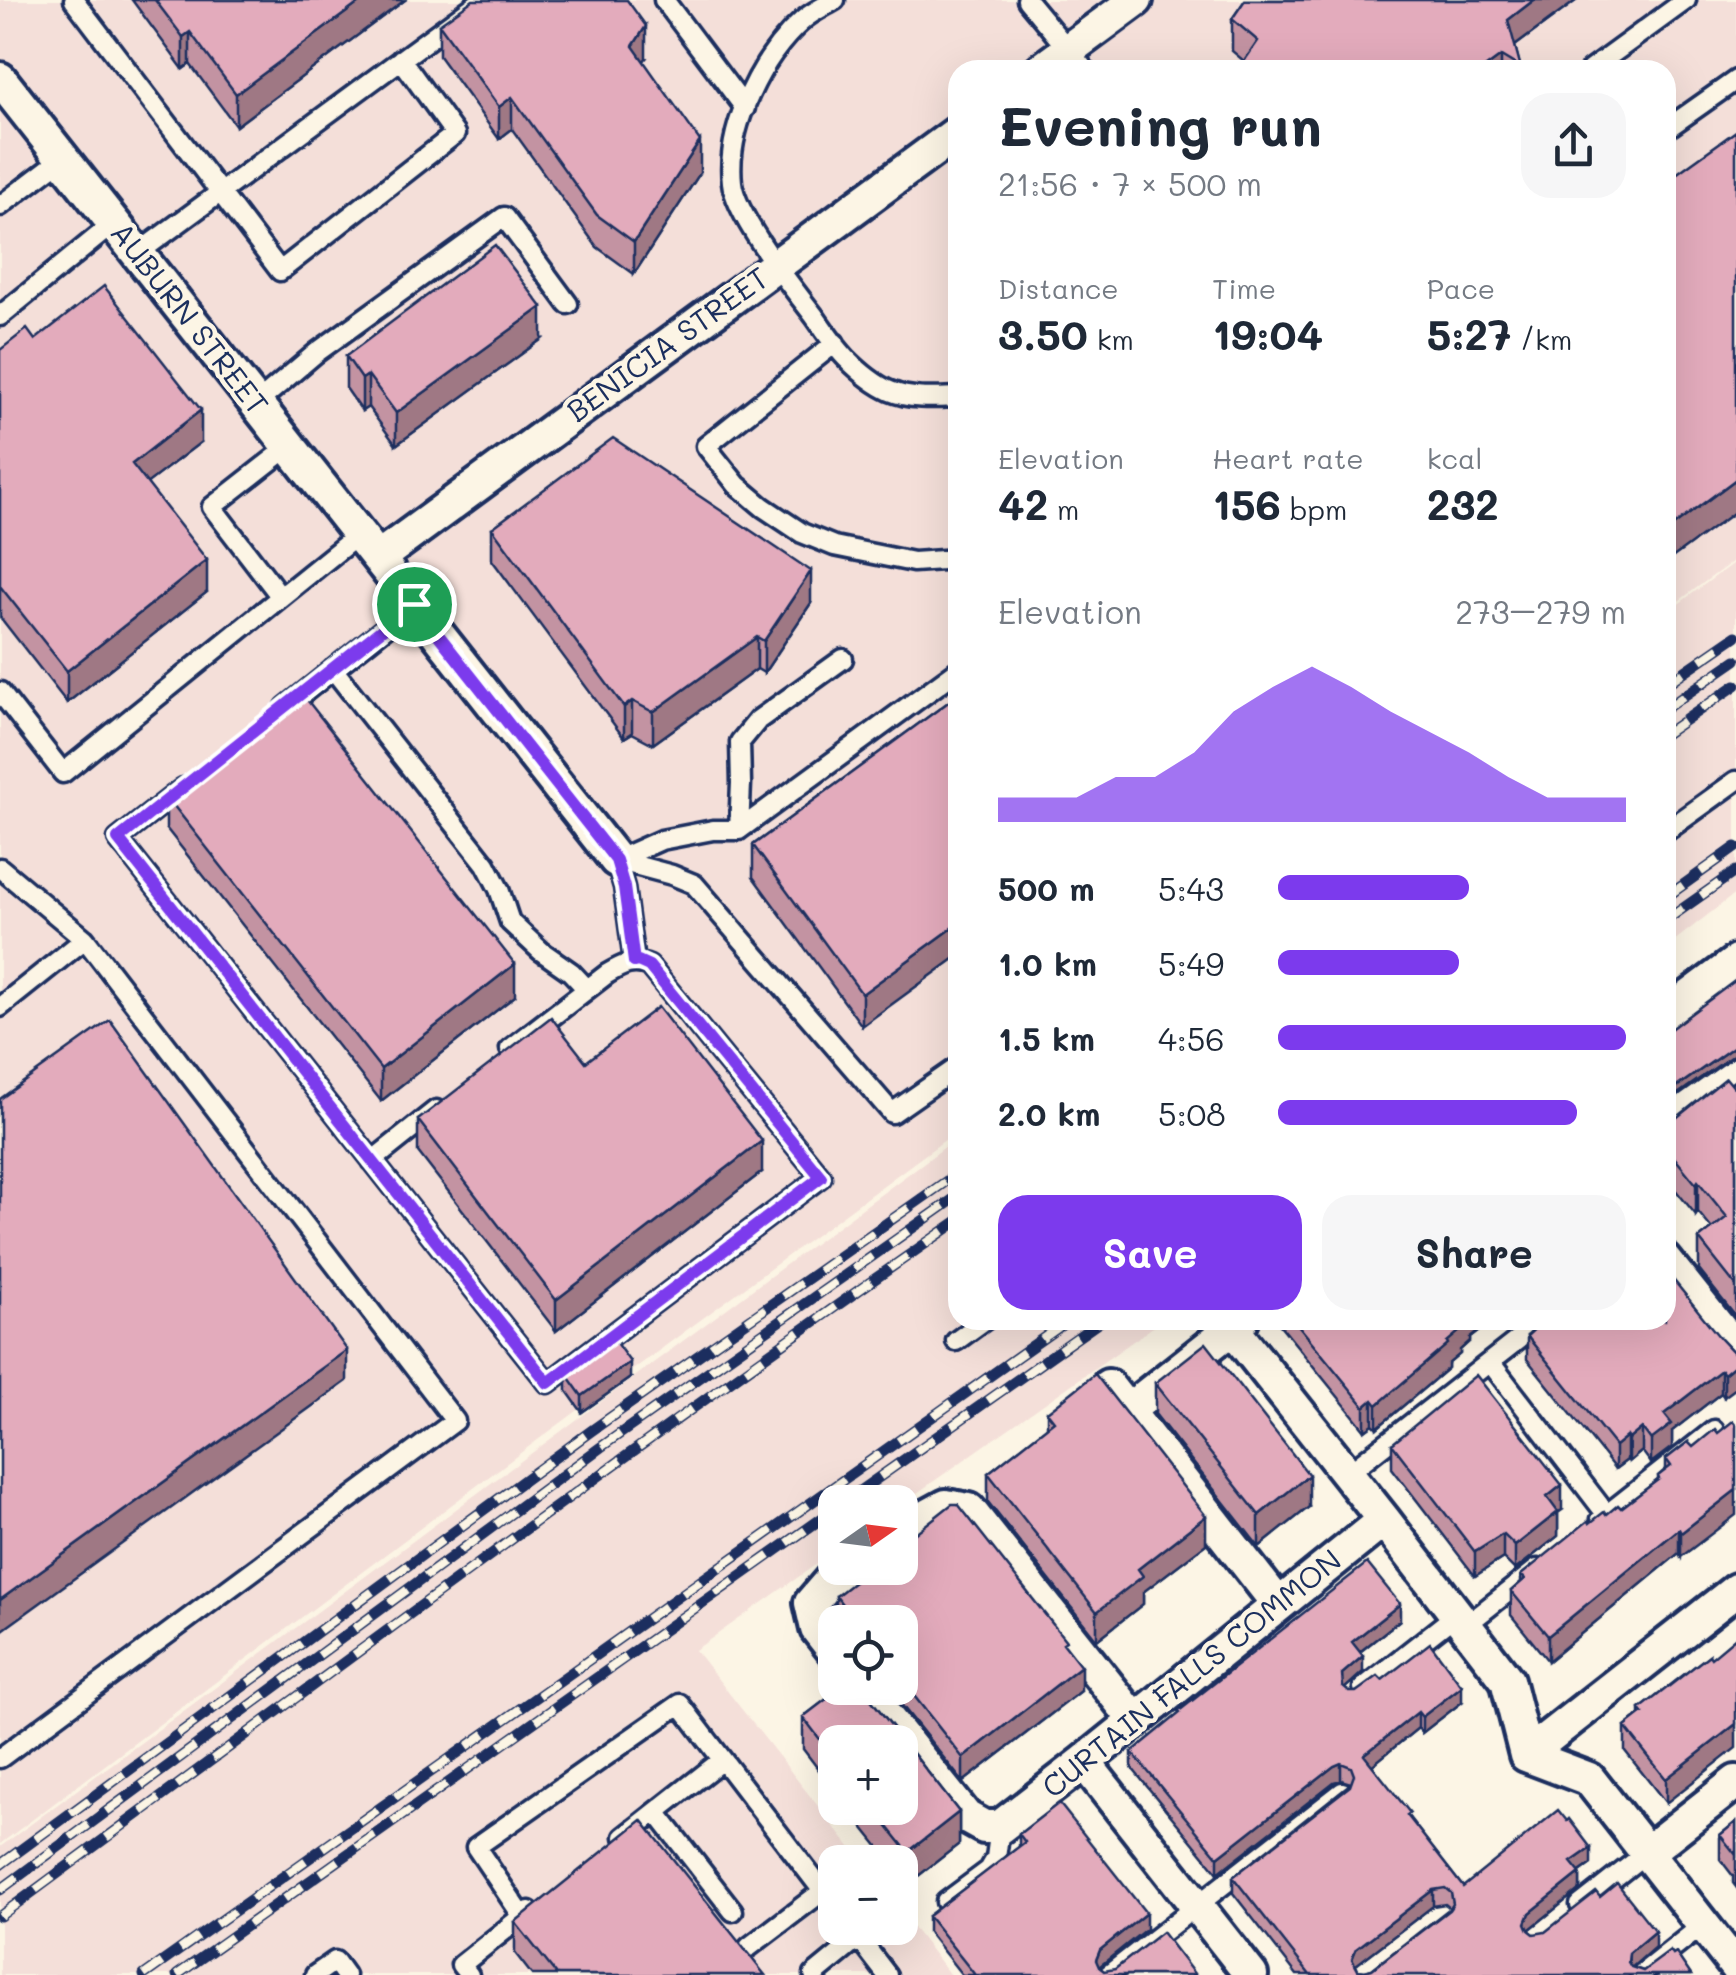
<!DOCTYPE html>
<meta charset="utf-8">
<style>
:root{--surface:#fff;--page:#f6f6f7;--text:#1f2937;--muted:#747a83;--accent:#7c3aed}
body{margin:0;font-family:Mali,sans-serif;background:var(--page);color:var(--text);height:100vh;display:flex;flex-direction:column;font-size:38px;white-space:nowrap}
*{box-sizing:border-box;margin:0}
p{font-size:32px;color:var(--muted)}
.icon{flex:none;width:55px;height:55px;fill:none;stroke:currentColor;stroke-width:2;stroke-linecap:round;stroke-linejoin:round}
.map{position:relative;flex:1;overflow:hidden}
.details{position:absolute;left:948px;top:60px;width:728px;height:1270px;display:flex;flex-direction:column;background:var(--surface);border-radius:30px;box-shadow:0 10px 40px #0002}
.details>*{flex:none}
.needle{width:65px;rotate:76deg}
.fabs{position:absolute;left:818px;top:1485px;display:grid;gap:20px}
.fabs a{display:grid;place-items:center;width:100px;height:100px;border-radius:20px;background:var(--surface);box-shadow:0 10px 40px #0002;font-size:50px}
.pin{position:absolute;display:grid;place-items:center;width:85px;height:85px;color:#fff;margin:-42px;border:5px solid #fff;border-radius:50%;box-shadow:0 2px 10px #0007}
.round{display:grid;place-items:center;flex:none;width:105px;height:105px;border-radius:30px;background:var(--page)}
.head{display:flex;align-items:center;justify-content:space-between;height:170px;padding:0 50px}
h1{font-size:55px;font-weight:700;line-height:75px}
.metrics{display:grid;grid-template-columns:repeat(3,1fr);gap:15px;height:170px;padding:10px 50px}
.metrics div{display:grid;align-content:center}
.metrics b{font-size:42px;font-weight:700}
.metrics small{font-size:28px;font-weight:400}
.metrics p{font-size:28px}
.chart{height:280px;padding:20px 50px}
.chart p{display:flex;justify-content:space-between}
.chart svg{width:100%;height:180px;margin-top:10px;fill:var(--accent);opacity:.7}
.cta{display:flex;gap:20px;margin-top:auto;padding:20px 50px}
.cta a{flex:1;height:115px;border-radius:30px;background:var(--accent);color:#fff;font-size:40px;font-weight:700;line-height:115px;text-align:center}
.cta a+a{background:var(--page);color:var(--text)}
ul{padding:0 50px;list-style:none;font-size:32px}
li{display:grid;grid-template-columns:160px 120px 1fr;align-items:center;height:75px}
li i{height:25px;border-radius:12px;background:var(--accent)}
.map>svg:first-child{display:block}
.built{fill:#f4dfd9}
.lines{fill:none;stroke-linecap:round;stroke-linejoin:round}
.lane-casing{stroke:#1b2f5e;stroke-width:25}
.street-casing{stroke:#1b2f5e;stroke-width:40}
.lane{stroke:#fcf5e5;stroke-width:18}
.street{stroke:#fcf5e5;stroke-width:32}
.rail-casing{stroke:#1b2f5e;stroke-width:11}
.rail{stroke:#fcf5e5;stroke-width:8;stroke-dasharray:22;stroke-linecap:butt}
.wall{fill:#c393a2;stroke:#1b2f5e;stroke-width:2.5;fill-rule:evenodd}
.shaded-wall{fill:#9f7884;stroke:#1b2f5e;stroke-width:2.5}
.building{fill:#e3abbc;stroke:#1b2f5e;stroke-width:2.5;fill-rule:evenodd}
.route-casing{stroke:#fff;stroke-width:20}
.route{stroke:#7c3aed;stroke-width:12}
.labels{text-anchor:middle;stroke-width:9;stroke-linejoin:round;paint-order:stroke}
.street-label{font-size:30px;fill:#1b2f5e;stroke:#fcf5e5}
</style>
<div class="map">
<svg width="1736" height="1975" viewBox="0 0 1736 1975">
<rect width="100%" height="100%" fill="#fcf5e5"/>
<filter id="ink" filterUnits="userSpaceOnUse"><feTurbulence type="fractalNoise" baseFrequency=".01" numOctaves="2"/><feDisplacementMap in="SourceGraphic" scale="20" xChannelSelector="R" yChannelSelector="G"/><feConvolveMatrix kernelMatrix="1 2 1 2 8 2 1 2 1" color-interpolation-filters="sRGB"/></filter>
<g filter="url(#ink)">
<path class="built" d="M0,0H1736V559L1665,611V70H958L957,1131L539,1439L0,1844Z
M1736,561V893L1665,948V614Z
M957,1138L958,1320H1163L900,1505V1502H835V1551L695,1650L862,1862H835V1928H900V1911L950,1975H0V1847Z"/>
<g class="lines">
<defs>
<path id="lane" d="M74,0L280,271L455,134L401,59
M664,0L745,108
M835,0C825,6 812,12 803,20C762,56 726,127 732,182C735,216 793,288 815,317C825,331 835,347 847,359C859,371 874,384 890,391C911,400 935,398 958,397
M1027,0L1085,70
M1590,70L1686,0
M1665,130L1736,80
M0,206L63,158
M138,253L482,0
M0,316L114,223
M835,343L706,446L737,485L763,507L802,533L834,546L913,562L958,559
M256,404L316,353L504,217L568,304
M281,597L212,507L290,446
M333,669L486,864L499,889L510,922L541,951L571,972L586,988
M0,692L63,773L359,534
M286,707L415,604
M183,788L118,839L548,1383L821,1177L649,966C633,959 622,965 607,974L510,1049
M739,830L741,783L740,742L758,720L843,659
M1665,832L1736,781
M616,860L672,875L694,884L892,1113L958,1067
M616,860L661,840L713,830H739L958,670
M616,860L624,887L634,962
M0,868L85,939
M0,1007L85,939L455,1421L0,1758
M1665,1118L1736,1067
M372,1161L436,1110
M956,1341L985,1320
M1490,1362L1607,1515
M1348,1473L1543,1320
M1601,1519L1714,1430
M1466,1625L1537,1569
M1363,1688L1457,1614
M656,1812L733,1911
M624,1837L722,1760
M946,1902L989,1870L996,1858L1000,1827
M1580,1905L1646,1853
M523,1917L476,1847L680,1704L835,1907
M851,1928L887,1975
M749,1947L823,1891
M315,1975L335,1961L345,1975
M469,1975L461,1965L529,1911
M814,1975L859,1938
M1108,1975L1342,1792
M1640,1975L1703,1925"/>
<path id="street" d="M1041,70L1136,0
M0,79L616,860
M378,558L958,132
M1665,1015L1736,962
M1665,1260L1736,1349
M1232,1328L1384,1520L1507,1680L1526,1755
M1108,1386L1278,1604
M1127,1411L1242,1320
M900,1531L946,1506L969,1510L1135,1720
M835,1652L817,1629L811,1603L830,1581L849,1568
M863,1688L966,1817L984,1827H1000L1084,1762L1384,1520
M1526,1755L1589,1779L1736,1967
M1526,1755L1736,1590
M1084,1762L1251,1975
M1646,1853L1736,1782"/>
</defs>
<use href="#lane" class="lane-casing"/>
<use href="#street" class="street-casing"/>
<use href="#lane" class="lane"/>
<use href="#street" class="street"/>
<defs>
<path id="rail" d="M1665,685L1736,636
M1665,709L1736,660
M1665,734L1736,685
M1665,898L1736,847
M1665,921L1736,871
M844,1502L1102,1320
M0,1865L591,1431L958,1173
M0,1890L601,1447L958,1196
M0,1916C318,1682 633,1446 958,1221
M144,1975L1069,1320
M177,1975L835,1509"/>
</defs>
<use href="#rail" class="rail-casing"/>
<use href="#rail" class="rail"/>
</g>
<path class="wall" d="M132,0H405L236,126L190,64L183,69Z
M1245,0H1577L1515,46L1521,70H1238L1244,61L1232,51V19Z
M439,24L646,58L643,61L700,173L634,274L597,247L512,129L499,139L439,56Z
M542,339L396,445L368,407L362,411L346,388V356Z
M35,340L201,442L147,483L207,592L67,703L0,617V350Z
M492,528L811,603L764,673L757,669L653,744L632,733L624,738L492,560Z
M958,695L862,1026L753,877V845Z
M166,796L515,996L381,1101L166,828Z
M586,1062L762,1172L556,1331L418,1152V1120Z
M1736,1090V1317L1699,1270V1239L1712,1229L1698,1212L1696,1215L1665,1177V1127Z
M1276,1320H1493L1470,1338V1341L1460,1350V1354L1448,1364V1368L1377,1428L1373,1424L1365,1430Z
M1527,1336L1720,1338L1736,1355L1724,1397L1721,1393L1672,1431V1447L1651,1463L1642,1451L1629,1462L1627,1460L1615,1469L1527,1359Z
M567,1375L630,1378L582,1412L567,1391Z
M1155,1383L1309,1507L1259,1547L1155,1414Z
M1047,1412L1206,1544L1143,1592V1604L1097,1640L988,1502V1473L1047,1427Z
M1688,1442L1681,1557L1679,1553L1548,1661L1511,1615V1591L1521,1582V1575L1590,1523L1621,1508L1658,1480V1476L1666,1469V1459Z
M1392,1444L1562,1510L1558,1512V1536L1515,1570L1503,1558L1475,1576L1392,1468Z
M836,1596L1066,1647L1081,1691L963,1782L888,1688H900V1622H837L836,1620Z
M1400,1620L1360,1652L1363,1672L1345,1688L1349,1692H1356L1382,1680L1462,1702L1422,1733L1418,1728L1372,1765L1410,1819L1463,1887L1591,1864L1580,1872V1889L1529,1930L1534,1934L1655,1947L1631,1967L1643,1971L1691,1975H1297L1233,1893V1877L1351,1783L1341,1780L1334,1782L1218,1873L1132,1768V1752L1179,1714V1711ZM1445,1904L1450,1908L1372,1969L1365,1971L1358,1970L1356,1965L1433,1906Z
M1709,1655L1666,1803L1625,1751V1727L1640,1715V1709Z
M841,1688H862L959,1812V1844L908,1884L900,1874V1862H891L848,1808H900V1742H835V1791L803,1749V1717Z
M1736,1822V1887L1733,1883V1876L1720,1859V1835Z
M1019,1834L1146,1929L1099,1967L1104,1971L1195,1975H962L928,1932V1916L1019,1847Z
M515,1922L765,1975H532L515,1953Z"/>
<path class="shaded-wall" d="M363,0H405L236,126V94Z
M1534,0H1577L1508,51V20Z
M646,26V58L633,78V46Z
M190,32V64L183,69V37Z
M1501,56V70H1482Z
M512,97V129L499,139V107Z
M700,141V173L634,274V242Z
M542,307V339L396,445V413Z
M368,375V407L362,411V379Z
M201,410V442L132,495V464Z
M1736,479V511L1665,563V532Z
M207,560V592L67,703V671Z
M811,571V603L764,673V641Z
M757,637V669L653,744V712Z
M632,701V733L624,738V707Z
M958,924V956L862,1026V994Z
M515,964V996L381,1101V1069Z
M1736,1045V1053L1665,1103V1095Z
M762,1141V1172L556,1331V1300Z
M1698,1181V1212L1696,1215V1184Z
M1467,1320H1493L1470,1338V1341L1460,1350V1354L1448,1364V1368L1377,1428V1405L1447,1342L1458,1328Z
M347,1350V1381L0,1632V1600Z
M630,1362V1378L582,1412V1396Z
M1736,1364V1388L1724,1397V1374Z
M1721,1370V1393L1672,1431V1447L1651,1463V1440L1664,1414Z
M1373,1400V1424L1365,1430V1407Z
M1642,1428V1451L1629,1462V1439Z
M1627,1436V1460L1615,1469V1446Z
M1309,1475V1507L1259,1547V1515Z
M1562,1485V1510L1547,1521V1497Z
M1736,1490V1515L1681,1557V1533Z
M1558,1512V1536L1515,1570V1546Z
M1206,1516V1544L1143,1592V1604L1097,1640V1612L1138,1569Z
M1679,1529V1553L1548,1661V1636Z
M1503,1534V1558L1475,1576V1552Z
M1400,1604V1620L1352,1658V1642Z
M1363,1656V1672L1342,1691V1674Z
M1081,1666V1691L963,1782V1758Z
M1462,1686V1702L1422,1733V1717Z
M1418,1712V1728L1364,1772V1755Z
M1736,1724V1748L1666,1803V1779Z
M1341,1763V1780L1334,1782L1218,1873V1857L1334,1766Z
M959,1812V1844L908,1884V1852Z
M1591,1848V1864L1571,1878V1862Z
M1580,1873V1889L1530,1929L1526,1939V1923L1530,1913Z
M1433,1890V1906L1356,1965L1352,1975V1959L1356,1949Z
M1146,1913V1929L1100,1966L1096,1975V1960L1100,1950Z
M1655,1931V1947L1629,1970L1628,1975L1629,1953Z"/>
<path class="building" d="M155,0H363L236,94L190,32L183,37Z
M473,0H627L646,26L633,46L700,141L634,242L597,215L512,97L499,107L439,24Z
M1245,0H1534L1508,20L1521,68L1501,56L1482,70H1238L1258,41L1232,19Z
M1736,131V479L1665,532V182Z
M495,245L542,307L396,413L368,375L362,379L346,356Z
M104,286L201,410L132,464L207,560L67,671L0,586V350L27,329L35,340Z
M613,438L811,571L764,641L757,637L653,712L632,701L624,707L492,528Z
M300,691L515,964L381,1069L166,796Z
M958,695V924L862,994L753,845Z
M1736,980V1045L1665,1095V1033Z
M658,1007L762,1141L556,1300L418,1120L551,1017L586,1062Z
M110,1020L347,1350L0,1600V1099Z
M1726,1078L1736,1090V1286L1699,1239L1727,1217L1698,1181L1696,1184L1665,1146V1127Z
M1667,1272L1720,1338L1736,1355V1364L1724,1374L1721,1370L1664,1414L1672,1424L1651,1440L1642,1428L1629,1439L1627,1436L1615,1446L1527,1336L1544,1320H1665V1273Z
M1294,1320H1467L1458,1328L1460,1331L1447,1342L1448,1344L1377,1405L1373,1400L1365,1407Z
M614,1340L630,1362L582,1396L567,1375Z
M1206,1343L1309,1475L1259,1515L1155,1383Z
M1095,1374L1206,1516L1138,1569L1143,1576L1097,1612L988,1473L1054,1421L1047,1412Z
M1476,1375L1562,1485L1547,1497L1558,1512L1515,1546L1503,1534L1475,1552L1392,1444Z
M1733,1421L1736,1425V1490L1681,1533L1679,1529L1548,1636L1511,1591L1525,1579L1521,1575L1589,1520L1590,1523L1604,1512L1606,1515L1618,1505L1621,1508L1659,1479L1658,1476L1671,1466L1666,1459L1688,1442L1693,1447L1715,1429L1718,1433Z
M952,1504H958L1066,1641L1063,1643L1081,1666L963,1758L900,1678V1622H855L836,1596L872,1568H900V1545Z
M1367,1563L1400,1604L1352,1642L1363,1656L1342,1674L1343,1687L1349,1692H1356L1378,1676L1382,1680L1430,1643L1462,1686L1422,1717L1418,1712L1364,1755L1410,1813L1407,1815L1463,1887L1558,1810L1567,1821L1569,1819L1591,1848L1571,1862L1580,1873L1530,1913L1526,1923L1529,1930L1534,1934L1545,1932L1596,1892L1600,1897L1617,1883L1655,1931L1629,1953L1628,1962L1631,1967L1643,1971L1670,1951L1673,1955L1676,1953L1691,1975H1310L1233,1877L1350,1786L1354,1775L1351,1767L1341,1763L1334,1766L1218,1857L1132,1752L1180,1713L1179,1711ZM1445,1888L1451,1893L1453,1904L1449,1910L1372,1969L1365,1971L1358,1970L1352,1959L1356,1949L1433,1890Z
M1736,1637V1724L1666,1779L1625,1727L1643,1713L1640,1709L1709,1655L1711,1658Z
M841,1688H862L959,1812L908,1852L873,1808H900V1742H835V1759L803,1717Z
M1059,1803L1146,1913L1100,1950L1096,1960L1099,1967L1104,1971L1115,1969L1162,1932L1195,1975H975L928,1916L1025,1842L1019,1834Z
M642,1820L765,1975H557L515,1922Z
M1736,1822V1855L1720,1835Z"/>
</g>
<g class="lines" filter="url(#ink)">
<defs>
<path id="route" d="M414,604L616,860L624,887L634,962L638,961L649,966L821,1177L548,1383L118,839Z"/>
</defs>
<use href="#route" class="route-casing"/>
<use href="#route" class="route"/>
</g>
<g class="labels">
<g class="street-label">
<text transform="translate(189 319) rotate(52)" y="10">AUBURN STREET</text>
<text transform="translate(668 345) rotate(-36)" y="10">BENICIA STREET</text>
<text transform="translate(1192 1674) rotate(-39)" y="10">CURTAIN FALLS COMMON</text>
</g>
</g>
</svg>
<div class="fabs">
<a><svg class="needle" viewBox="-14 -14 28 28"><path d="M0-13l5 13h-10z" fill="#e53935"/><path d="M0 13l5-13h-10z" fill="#747a83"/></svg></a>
<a><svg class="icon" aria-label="locate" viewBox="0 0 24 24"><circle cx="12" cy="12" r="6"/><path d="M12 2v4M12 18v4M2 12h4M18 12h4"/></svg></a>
<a>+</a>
<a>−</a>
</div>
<div class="pin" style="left:414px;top:604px;background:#1e9e55"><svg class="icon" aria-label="arrive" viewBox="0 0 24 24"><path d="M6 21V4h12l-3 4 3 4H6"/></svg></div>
<section class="details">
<div class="head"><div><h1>Evening run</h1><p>21:56 · 7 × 500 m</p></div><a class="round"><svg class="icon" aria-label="share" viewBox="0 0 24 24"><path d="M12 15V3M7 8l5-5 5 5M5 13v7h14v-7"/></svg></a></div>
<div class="metrics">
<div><p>Distance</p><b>3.50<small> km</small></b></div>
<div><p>Time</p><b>19:04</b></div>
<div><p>Pace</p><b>5:27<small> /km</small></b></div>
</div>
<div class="metrics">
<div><p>Elevation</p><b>42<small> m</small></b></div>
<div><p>Heart rate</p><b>156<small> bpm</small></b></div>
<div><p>kcal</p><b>232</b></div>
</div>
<div class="chart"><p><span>Elevation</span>273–279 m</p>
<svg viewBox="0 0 160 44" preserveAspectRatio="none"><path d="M0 44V38L10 38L20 38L30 33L40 33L50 27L60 17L70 11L80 6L90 11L100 17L110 22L120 27L130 33L140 38L150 38L160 38V44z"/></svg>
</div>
<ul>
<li><b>500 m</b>5:43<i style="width:55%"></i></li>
<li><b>1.0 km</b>5:49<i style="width:52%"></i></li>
<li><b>1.5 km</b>4:56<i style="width:100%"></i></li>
<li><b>2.0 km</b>5:08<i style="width:86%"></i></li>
</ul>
<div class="cta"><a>Save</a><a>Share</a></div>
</section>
</div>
